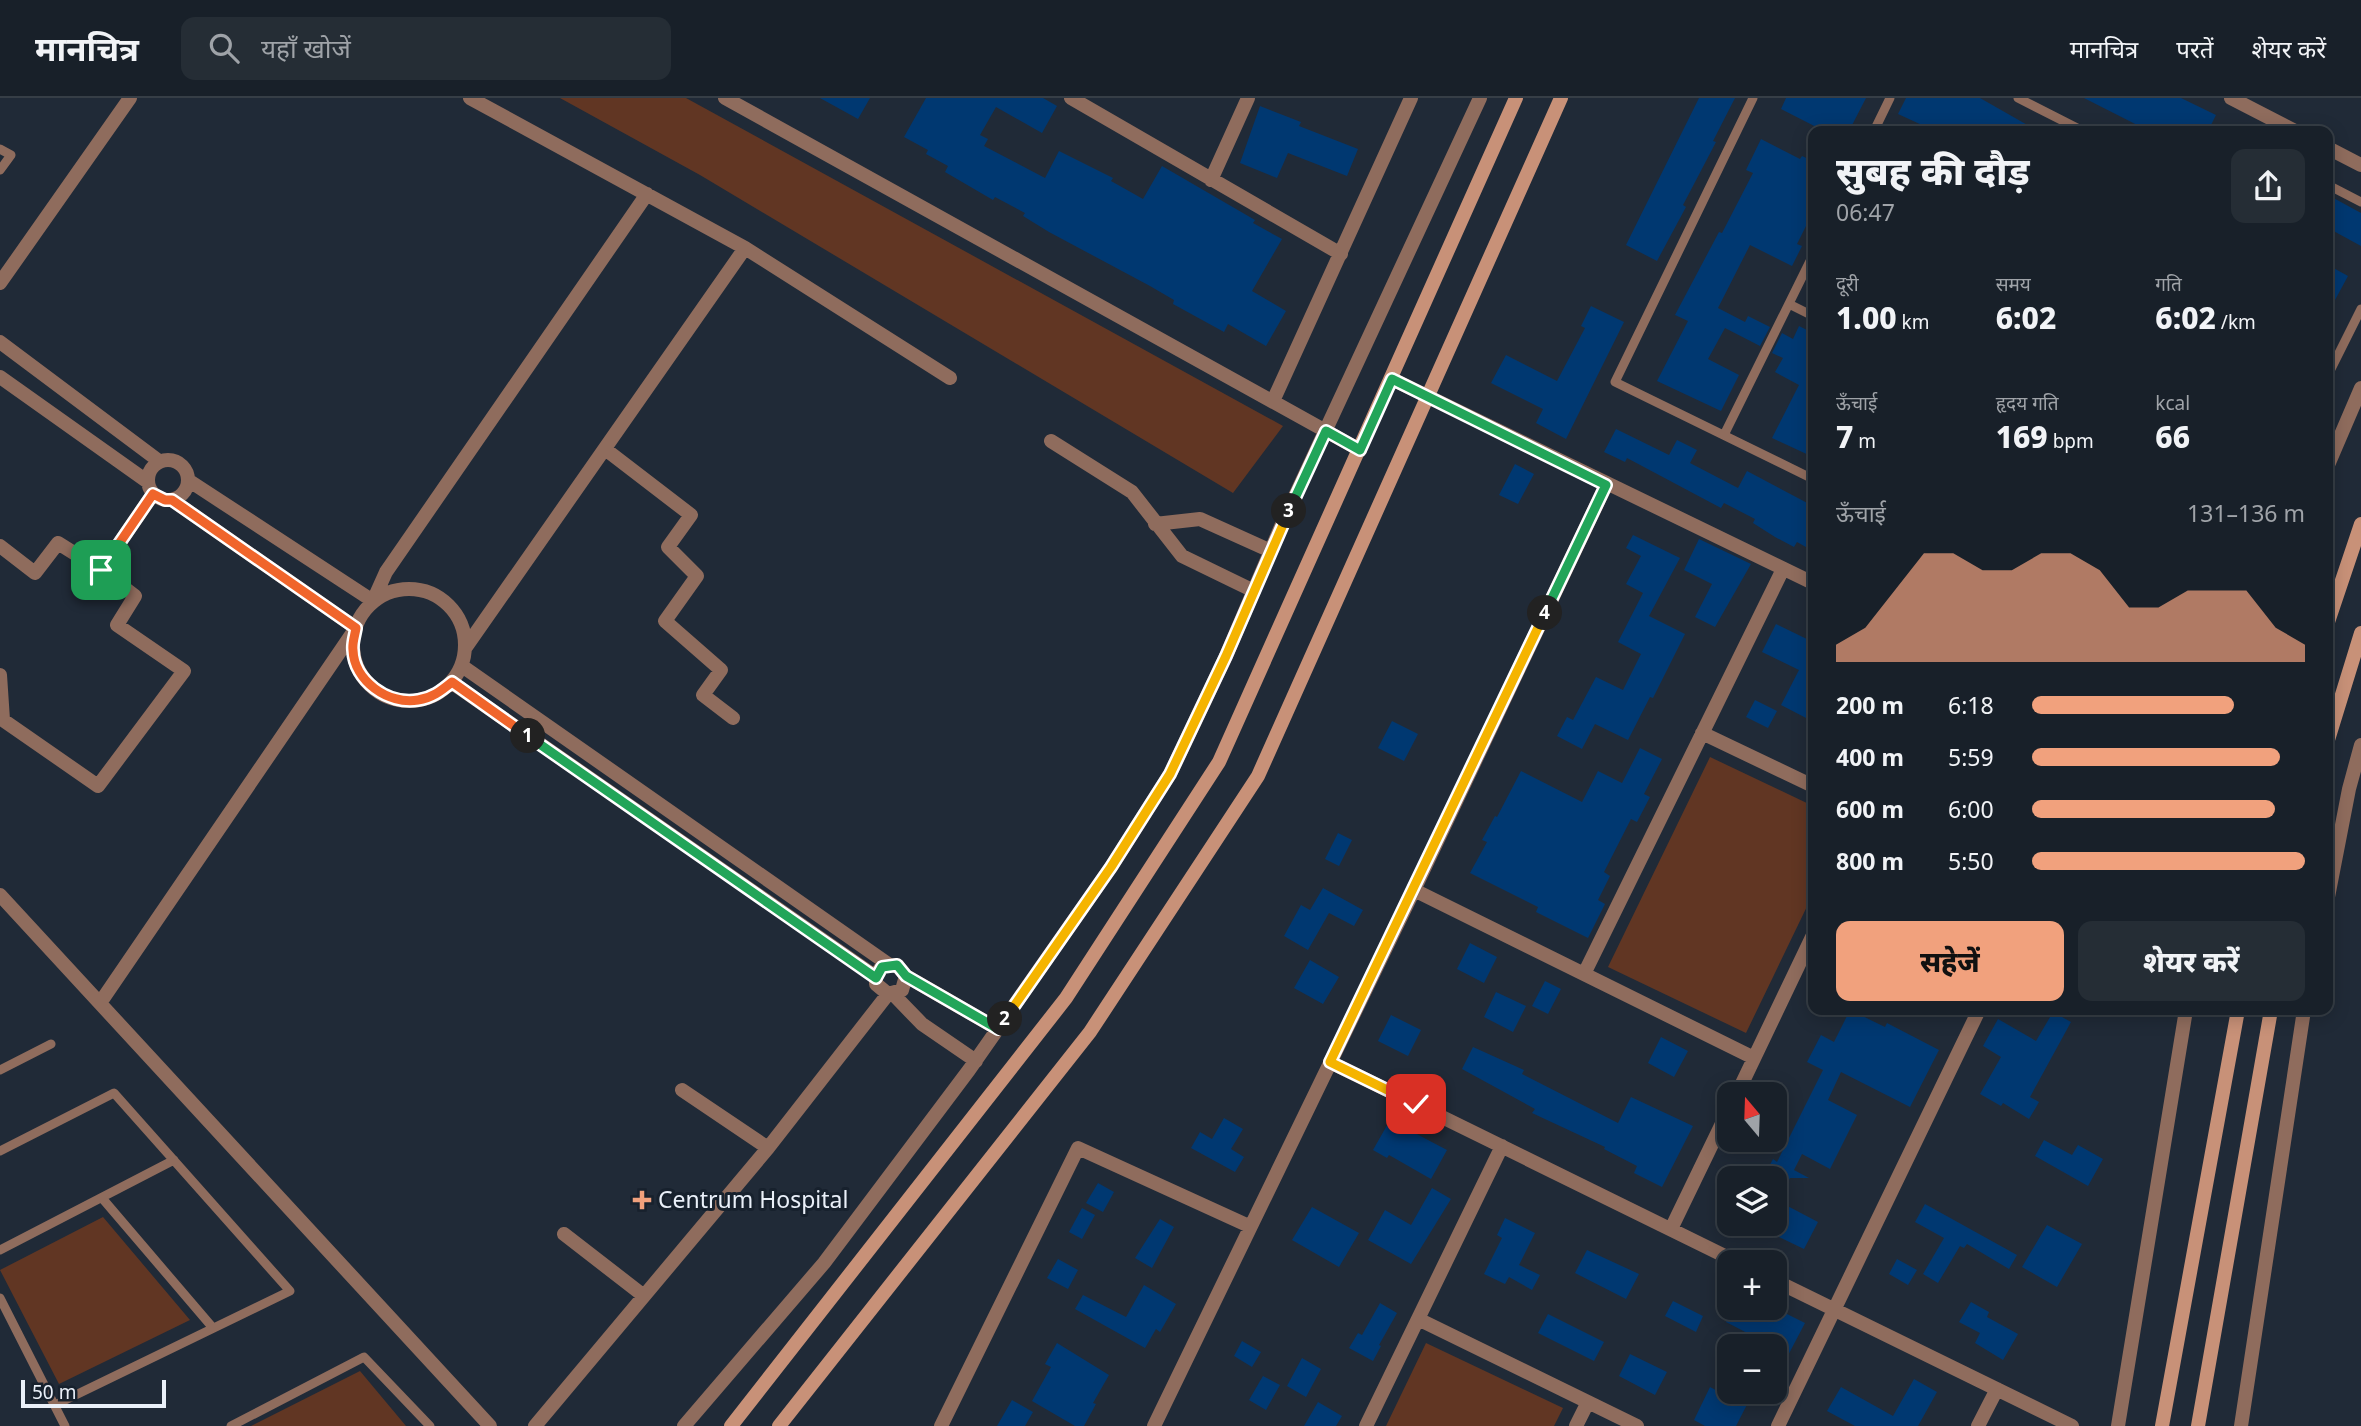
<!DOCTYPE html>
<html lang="hi">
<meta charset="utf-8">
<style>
:root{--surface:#182029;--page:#252d35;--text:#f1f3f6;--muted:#9fa3a8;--line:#363e46;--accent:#f1a17d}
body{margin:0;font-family:"Noto Sans","Noto Sans Devanagari",sans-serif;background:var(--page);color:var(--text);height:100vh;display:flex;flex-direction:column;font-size:26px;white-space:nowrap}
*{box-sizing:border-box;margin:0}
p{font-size:23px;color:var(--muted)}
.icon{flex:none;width:38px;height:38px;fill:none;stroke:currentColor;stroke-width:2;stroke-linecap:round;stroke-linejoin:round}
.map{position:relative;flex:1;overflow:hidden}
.details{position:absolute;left:1808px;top:28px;width:525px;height:889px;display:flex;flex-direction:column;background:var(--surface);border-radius:14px;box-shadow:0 4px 18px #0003,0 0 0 2px var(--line)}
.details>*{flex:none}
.needle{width:46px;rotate:341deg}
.controls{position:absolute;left:1717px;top:984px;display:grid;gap:14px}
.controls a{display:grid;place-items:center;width:70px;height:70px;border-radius:14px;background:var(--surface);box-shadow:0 4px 18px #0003,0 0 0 2px var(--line);font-size:35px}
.scale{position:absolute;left:21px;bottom:18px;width:145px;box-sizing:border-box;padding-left:7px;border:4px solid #eaf0f9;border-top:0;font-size:19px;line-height:24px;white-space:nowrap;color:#eaf0f9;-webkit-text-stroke:5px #17212d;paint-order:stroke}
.pin{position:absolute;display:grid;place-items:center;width:60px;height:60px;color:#fff;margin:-30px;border-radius:14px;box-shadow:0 4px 10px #0006}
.km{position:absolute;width:35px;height:35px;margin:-18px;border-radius:50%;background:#222;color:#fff;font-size:19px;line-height:35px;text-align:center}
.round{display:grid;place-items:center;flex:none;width:74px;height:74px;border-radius:14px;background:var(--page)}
.summary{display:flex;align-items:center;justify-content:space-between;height:119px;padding:0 28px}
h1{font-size:38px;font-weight:800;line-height:52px}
.metrics{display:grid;grid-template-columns:repeat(3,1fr);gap:10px;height:119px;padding:7px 28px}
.metrics div{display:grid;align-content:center}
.metrics b{font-size:30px;font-weight:800}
.metrics small{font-size:19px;font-weight:400}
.metrics p{font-size:19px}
.chart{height:196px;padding:14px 28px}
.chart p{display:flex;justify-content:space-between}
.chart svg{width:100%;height:126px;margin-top:7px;fill:var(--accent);opacity:.7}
.primary-button{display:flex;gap:14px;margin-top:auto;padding:14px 28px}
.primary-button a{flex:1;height:80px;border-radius:14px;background:var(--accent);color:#111;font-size:28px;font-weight:800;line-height:80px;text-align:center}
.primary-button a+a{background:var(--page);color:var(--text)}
ul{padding:0 28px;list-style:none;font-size:23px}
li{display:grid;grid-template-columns:112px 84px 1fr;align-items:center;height:52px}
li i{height:18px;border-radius:9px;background:var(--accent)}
header{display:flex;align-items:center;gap:42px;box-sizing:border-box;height:98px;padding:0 35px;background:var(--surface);border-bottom:2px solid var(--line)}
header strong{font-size:33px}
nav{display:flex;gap:38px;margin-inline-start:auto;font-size:24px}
.search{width:490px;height:63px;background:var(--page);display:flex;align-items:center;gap:18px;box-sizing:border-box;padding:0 24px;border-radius:14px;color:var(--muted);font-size:26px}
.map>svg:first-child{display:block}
.green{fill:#613623}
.building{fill:#003871}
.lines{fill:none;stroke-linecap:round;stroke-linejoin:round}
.lane{stroke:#8f6c5d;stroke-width:9}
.street{stroke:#8f6c5d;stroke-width:14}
.secondary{stroke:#c89178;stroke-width:14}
.split-1-casing{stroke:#fff;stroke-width:14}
.split-2-casing{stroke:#fff;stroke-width:14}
.split-3-casing{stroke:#fff;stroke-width:14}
.split-4-casing{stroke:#fff;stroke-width:14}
.split-5-casing{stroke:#fff;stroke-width:14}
.split-1{stroke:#f0652b;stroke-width:9}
.split-2{stroke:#22a559;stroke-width:9}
.split-3{stroke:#f5b400;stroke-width:9}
.split-4{stroke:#22a559;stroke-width:9}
.split-5{stroke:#f5b400;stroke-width:9}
.poi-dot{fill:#f1a17d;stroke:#17212d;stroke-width:2.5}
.labels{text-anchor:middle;stroke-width:6;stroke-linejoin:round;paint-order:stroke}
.poi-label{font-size:23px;fill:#eaf0f9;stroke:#17212d;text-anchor:start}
</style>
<header>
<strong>मानचित्र</strong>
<div class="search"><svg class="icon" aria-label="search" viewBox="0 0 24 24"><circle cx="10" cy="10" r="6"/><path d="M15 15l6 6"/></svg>यहाँ खोजें</div>
<nav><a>मानचित्र</a><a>परतें</a><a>शेयर करें</a></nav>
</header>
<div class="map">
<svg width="2361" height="1328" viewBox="0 0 2361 1328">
<rect width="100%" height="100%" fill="#202a37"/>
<path class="green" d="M560,0H686L1283,328L1233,395L700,77Z
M1710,659L1813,708V796L1746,935L1608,869Z
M103,1119L190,1222L59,1286L0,1172Z
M1426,1245L1563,1310L1554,1328H1386Z
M360,1273L406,1328H251Z"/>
<path class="building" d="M820,0H870L858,21Z
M926,0H1043L1057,8L1042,35L996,9L980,37L988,41L984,48L1045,80L1059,53L1113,80L1111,83L1143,101L1162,68L1255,122L1253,125L1282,141L1252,193L1286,213L1266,248L1228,226L1224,234L1173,206L1174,202L1150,188L1049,134L1023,118L1025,115L995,99L993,102L945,74L948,68L926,56L928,52L904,39Z
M1699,0H1735L1713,43L1716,44L1683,107L1686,109L1657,163L1626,147Z
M1786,0H1866L1849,33H1824L1781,11Z
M1906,0H1980L2038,33H1935L1898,16Z
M2084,0H2181L2216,17L2208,33H2149Z
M1260,8L1301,24L1299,28L1358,51L1347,78L1288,55L1277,80L1240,65Z
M1761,41L1800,61L1802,58L1813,63V114L1797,146L1802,148L1792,168L1750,147L1718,210L1745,224L1748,218L1770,229L1760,248L1725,230L1708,261L1739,277L1721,313L1657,283L1688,223L1675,217L1719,134L1722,135L1753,75L1746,72Z
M2328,97L2361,115V148L2328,130Z
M2328,167L2348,178L2328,215Z
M1591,208L1624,224L1566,341L1536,325L1543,311L1491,285L1506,257L1557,283L1585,230L1581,228Z
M1799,228L1813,235V359L1772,340L1799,287L1775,274L1783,260L1772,255L1782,235L1793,241Z
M1616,331L1669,357L1677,342L1697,352L1690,365L1738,390L1747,373L1813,408V453L1797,444L1794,449L1775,439L1753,425L1755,421L1724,405L1721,410L1627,360L1625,364L1604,354Z
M1515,366L1534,376L1518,406L1499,397Z
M1633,437L1680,460L1649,518L1685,536L1653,600L1650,599L1628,642L1595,626L1582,651L1557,638L1567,619L1573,622L1596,579L1623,592L1641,556L1618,544L1643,495L1626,486L1641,458L1626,450Z
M1699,441L1751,466L1715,529L1695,519L1712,486L1684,472Z
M1776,526L1813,544V611L1808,621L1781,607L1799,572L1762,554Z
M1755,602L1777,613L1768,630L1746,619Z
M1392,623L1418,636L1404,663L1378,650Z
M1640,650L1662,661L1644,696L1650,699L1637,724L1631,721L1604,774L1610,778L1598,802L1605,806L1588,840L1536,814L1538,809L1470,775L1487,744L1482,742L1495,718L1497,719L1521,673L1582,704L1598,673L1622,685Z
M1338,735L1352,742L1339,768L1325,761Z
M1323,790L1363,812L1354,828L1329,815L1308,852L1284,838L1301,807L1310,812Z
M1470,845L1497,859L1484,885L1457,871Z
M1310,862L1339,879L1323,906L1294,890Z
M1545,883L1561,891L1548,916L1532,908Z
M1496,894L1526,908L1513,934L1484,919Z
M1850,912L1885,929L1887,925L1939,952L1910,1009L1841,974L1828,1002L1857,1017L1830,1071L1802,1056L1794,1072L1809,1080H1790L1778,1103L1818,1124L1804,1151L1777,1138L1779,1135L1774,1133V1080H1763L1773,1061L1777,1064L1823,972L1807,964L1821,937L1834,944Z
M2053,914L2071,924L2030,999L2039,1004L2029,1021L2003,1005L2001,1008L1980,996L2001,959L1983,948L1998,921L2036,943Z
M1391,917L1421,932L1408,958L1378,943Z
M1661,939L1688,953L1674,979L1648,965Z
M1473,949L1524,972L1522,976L1618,1025L1631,999L1693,1028L1662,1089L1634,1075L1637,1068L1604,1051L1605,1049L1532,1015L1535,1011L1462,971Z
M1224,1020L1243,1031L1231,1051L1244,1059L1235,1074L1191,1050L1200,1034L1212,1041Z
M1390,1022L1447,1052L1431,1081L1389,1057L1387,1060L1373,1052Z
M2044,1042L2072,1057L2078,1047L2103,1061L2088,1088L2035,1058Z
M1098,1085L1114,1094L1103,1114L1086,1105Z
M1432,1090L1451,1101L1411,1166L1368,1142L1385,1112L1411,1127Z
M1925,1106L2017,1157L2009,1171L1967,1146L1964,1150L1960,1148L1938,1185L1923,1176L1944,1140L1915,1124Z
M1312,1109L1359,1135L1339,1169L1292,1142Z
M1082,1110L1095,1117L1082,1141L1069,1134Z
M1505,1120L1535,1135L1519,1167L1540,1177L1532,1192L1509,1179L1505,1186L1484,1176L1502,1140L1497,1137Z
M1160,1121L1174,1129L1152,1170L1135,1160Z
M2047,1127L2082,1146L2057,1189L2022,1169Z
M1587,1152L1639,1176L1626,1201L1575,1175Z
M1058,1161L1078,1172L1068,1191L1047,1180Z
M1897,1161L1917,1172L1908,1187L1889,1176Z
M1144,1187L1176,1206L1160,1234L1156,1231L1145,1250L1075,1211L1083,1197L1126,1219Z
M1673,1203L1703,1218L1696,1234L1665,1218Z
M1971,1204L1989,1214L1987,1219L2018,1236L2003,1262L1975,1245L1980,1235L1959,1224Z
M1380,1205L1397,1215L1379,1247L1381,1248L1373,1263L1349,1250L1358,1235L1362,1237Z
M1734,1209H1773L1805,1225L1774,1284V1248H1748L1753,1238L1726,1224Z
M1548,1216L1604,1244L1594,1263L1538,1235Z
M1242,1243L1261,1254L1252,1269L1234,1258Z
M1057,1245L1109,1277L1093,1305L1096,1306L1084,1328H1075L1032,1303L1051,1269L1045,1266Z
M1630,1256L1667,1274L1655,1297L1619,1278Z
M1302,1260L1321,1271L1306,1299L1287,1288Z
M1263,1278L1280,1287L1266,1312L1249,1302Z
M1914,1281L1937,1294L1918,1328H1855L1827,1313L1841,1289L1893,1318Z
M1710,1289L1725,1297L1727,1293H1754L1736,1328H1705L1694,1322Z
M1012,1302L1033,1314L1025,1328H997Z
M1318,1304L1342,1318L1336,1328H1304Z"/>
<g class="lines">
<path class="lane" d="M1753,0L1615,284L1813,381
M2018,0L2083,33
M1874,33L1890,0
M0,51L11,57L0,72
M2328,87L2361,104
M1789,206L1813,218
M2328,277L2361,211
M1724,337L1813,157
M0,972L51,946
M0,1053L114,995L290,1193L55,1307
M102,1100L213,1230
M0,1152L174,1062
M0,1200L65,1328
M231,1328L364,1259L430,1328"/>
<path class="street" d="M470,0L745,150L950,280
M725,0L1360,352
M1071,0L1341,156
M2231,0L2295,33
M2328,50L2361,67
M1211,82L1248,0
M0,185L130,0
M0,244L159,363
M0,279L148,384
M1392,281L1813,485
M1273,303L1411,0
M1051,343L1132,394L1182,458L1254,493
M605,351L691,417L668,449L697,478L665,523L721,572L703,597L733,620
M148 382a20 20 0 1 1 40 0a20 20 0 1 1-40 0Z
M2328,367L2361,290
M188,382L373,503L386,474L647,96
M1155,426L1200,421L1271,453
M0,448L35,475L58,445L101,472L135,498L117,527L184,573L98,688L3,622L0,577
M101,472L153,396
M353 547a56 56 0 1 1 112 0a56 56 0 1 1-112 0Z
M466,549L745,150
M462,568L888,866
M451,584L876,879
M1702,635L1813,688
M1414,792L1754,960
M0,797L490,1328
M2328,799L2349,691L2361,647
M1584,876L1783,471
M906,878L998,931
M893,896L922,926L976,963
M100,905L356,530L172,402
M1330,964L1737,1164
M682,992L768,1050
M1737,996L1813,837
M1671,1131L1729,1011
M564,1136L644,1198
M1774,1182L2072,1328
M1418,1221L1637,1328
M535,1328L768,1050L888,896L902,892L906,878L897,867L882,868L876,877V886L888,896
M684,1328L824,1165L969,972L1111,769L1170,676L1226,558L1283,424L1480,0
M941,1328L1078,1050L1249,1128
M1154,1328L1414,792L1606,387
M1366,1328L1502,1048
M1576,1328L1588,1304
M1778,1328L1979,912
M1978,1328L1997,1291
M2118,1328L2186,912
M2241,1328L2304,912"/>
<path class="secondary" d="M2328,524L2361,426
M2328,642L2361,535
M731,1328L1066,900L1219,664L1516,0
M779,1328L1090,934L1258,678L1561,0
M2162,1328L2238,912
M2198,1328L2271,912"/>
</g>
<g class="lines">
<defs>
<path id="split-1" d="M101,472L153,396L165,402H172L356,530C355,537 352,545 353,552C354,583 388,607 418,602C432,600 441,593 452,584L528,638"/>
<path id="split-2" d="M528,638L876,880L882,869L897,867L906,878L998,931L1005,921"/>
<path id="split-3" d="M1005,921L1111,769L1170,676L1226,558L1289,413"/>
<path id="split-4" d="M1289,413L1326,333L1360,352L1392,281L1606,387L1545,515"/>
<path id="split-5" d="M1416,1006L1330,964L1545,515"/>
</defs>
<use href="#split-1" class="split-1-casing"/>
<use href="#split-2" class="split-2-casing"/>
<use href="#split-3" class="split-3-casing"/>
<use href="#split-4" class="split-4-casing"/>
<use href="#split-5" class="split-5-casing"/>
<use href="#split-1" class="split-1"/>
<use href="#split-2" class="split-2"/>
<use href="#split-3" class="split-3"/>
<use href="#split-4" class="split-4"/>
<use href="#split-5" class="split-5"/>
</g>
<path class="poi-dot" d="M638.5 1091.5h7v7h7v7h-7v7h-7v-7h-7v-7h7z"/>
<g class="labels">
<g class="poi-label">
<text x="658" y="1110">Centrum Hospital</text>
</g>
</g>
</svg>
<div class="controls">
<a><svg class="needle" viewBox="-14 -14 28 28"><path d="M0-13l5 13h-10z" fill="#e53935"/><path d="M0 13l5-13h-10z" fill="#9fa3a8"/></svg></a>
<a><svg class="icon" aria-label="layers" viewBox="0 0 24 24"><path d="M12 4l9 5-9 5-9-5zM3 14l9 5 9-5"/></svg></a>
<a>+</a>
<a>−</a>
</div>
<div class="scale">50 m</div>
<div class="pin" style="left:101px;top:472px;background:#1e9e55"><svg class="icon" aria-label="arrive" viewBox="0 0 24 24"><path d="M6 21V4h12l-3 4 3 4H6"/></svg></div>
<div class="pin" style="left:1416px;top:1006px;background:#d93025"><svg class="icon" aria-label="check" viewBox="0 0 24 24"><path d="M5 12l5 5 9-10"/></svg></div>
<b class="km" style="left:528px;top:638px">1</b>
<b class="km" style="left:1005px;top:921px">2</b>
<b class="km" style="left:1289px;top:413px">3</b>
<b class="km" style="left:1545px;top:515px">4</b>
<section class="details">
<div class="summary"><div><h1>सुबह की दौड़</h1><p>06:47</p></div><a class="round"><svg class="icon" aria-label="share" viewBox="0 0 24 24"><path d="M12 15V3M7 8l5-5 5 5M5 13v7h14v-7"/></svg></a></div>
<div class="metrics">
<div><p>दूरी</p><b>1.00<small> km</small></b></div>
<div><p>समय</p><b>6:02</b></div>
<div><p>गति</p><b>6:02<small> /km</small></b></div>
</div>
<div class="metrics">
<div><p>ऊँचाई</p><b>7<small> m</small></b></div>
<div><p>हृदय गति</p><b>169<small> bpm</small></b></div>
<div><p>kcal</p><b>66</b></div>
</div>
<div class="chart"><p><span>ऊँचाई</span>131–136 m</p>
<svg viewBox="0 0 160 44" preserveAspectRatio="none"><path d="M0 44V38L10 32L20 19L30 6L40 6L50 12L60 12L70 6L80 6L90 12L100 25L110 25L120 19L130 19L140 19L150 32L160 38V44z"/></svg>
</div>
<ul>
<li><b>200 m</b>6:18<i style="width:74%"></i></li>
<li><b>400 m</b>5:59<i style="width:91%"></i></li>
<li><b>600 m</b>6:00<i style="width:89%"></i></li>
<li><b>800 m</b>5:50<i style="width:100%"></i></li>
</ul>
<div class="primary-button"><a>सहेजें</a><a>शेयर करें</a></div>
</section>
</div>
